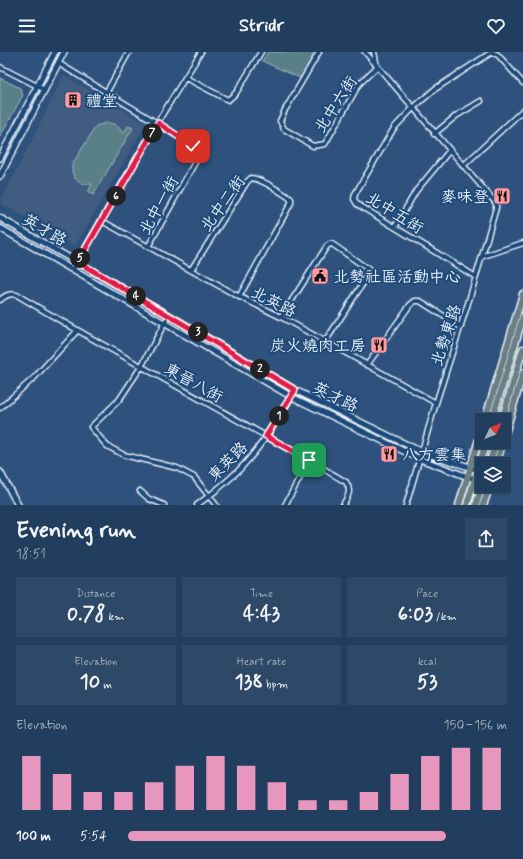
<!DOCTYPE html>
<meta charset="utf-8">
<style>
:root{--surface:#223e5e;--page:#2e4967;--text:#f1f3f6;--muted:#a2aebc;--line:#3f5773;--accent:#e797bd}
body{margin:0;font-family:Mynerve,"LXGW WenKai TC",sans-serif;background:var(--page);color:var(--text);height:100vh;display:flex;flex-direction:column;font-size:15px;white-space:nowrap}
*{box-sizing:border-box;margin:0}
p{font-size:13px;color:var(--muted)}
.icon{flex:none;width:22px;height:22px;fill:none;stroke:currentColor;stroke-width:2;stroke-linecap:round;stroke-linejoin:round}
.map{position:relative;height:453px;overflow:hidden}
.details{display:flex;flex-direction:column;background:var(--surface);flex:1}
.details>*{flex:none}
.needle{width:26px;rotate:47deg}
.tools{position:absolute;left:475px;top:361px;display:grid;gap:8px}
.tools a{display:grid;place-items:center;width:36px;height:36px;border-radius:0px;background:var(--surface);box-shadow:0 1px 3px #0004,0 0 0 1px var(--line);font-size:20px}
.pin{position:absolute;display:grid;place-items:center;width:34px;height:34px;color:#fff;margin:-17px;border-radius:8px;box-shadow:0 2px 6px #0006}
.km{position:absolute;width:20px;height:20px;margin:-10px;border-radius:50%;background:#222;color:#fff;font-size:11px;line-height:20px;text-align:center}
.round{display:grid;place-items:center;flex:none;width:42px;height:42px;border-radius:0px;background:var(--page)}
.overview{display:flex;align-items:center;justify-content:space-between;height:68px;padding:0 16px}
h1{font-size:22px;font-weight:700;line-height:30px}
.stats{display:grid;grid-template-columns:repeat(3,1fr);gap:6px;height:68px;padding:4px 16px}
.stats div{display:grid;align-content:center;border-radius:0px;background:var(--page);text-align:center}
.stats b{font-size:20px;font-weight:700}
.stats small{font-size:11px;font-weight:400}
.stats p{font-size:11px}
.chart{height:112px;padding:8px 16px}
.chart p{display:flex;justify-content:space-between}
.chart svg{width:100%;height:72px;margin-top:4px;stroke:var(--accent);stroke-width:6}
ul{padding:0 16px;list-style:none;font-size:13px}
li{display:grid;grid-template-columns:64px 48px 1fr;align-items:center;height:30px}
li i{height:10px;border-radius:5px;background:var(--accent)}
header{display:flex;justify-content:space-between;align-items:center;height:52px;padding:0 16px;background:var(--surface);font-size:18px;font-weight:700}
.map>svg:first-child{display:block}
.built{fill:#3f5b80}
.green{fill:#598086;stroke:#a0b8bf}
.lines{fill:none;stroke-linecap:round;stroke-linejoin:round}
.minor-casing{stroke:#e8f1f8;stroke-width:7}
.tertiary-casing{stroke:#e8f1f8;stroke-width:8}
.primary-casing{stroke:#e8f1f8;stroke-width:9}
.minor{stroke:#1f4a7a;stroke-width:4}
.tertiary{stroke:#1f4a7a;stroke-width:5}
.primary{stroke:#6b7e84;stroke-width:6}
.route-casing{stroke:#fff;stroke-width:8}
.route{stroke:#e11d48;stroke-width:5}
.labels{text-anchor:middle;stroke-width:4;stroke-linejoin:round;paint-order:stroke}
.poi-label{font-size:16px;fill:#e8f1f8;stroke:#1f4a7a;text-anchor:start}
.street-label{font-size:16px;fill:#e8f1f8;stroke:#1f4a7a}
</style>
<header><svg class="icon" aria-label="menu" viewBox="0 0 24 24"><path d="M4 6h16M4 12h16M4 18h16"/></svg>Stridr<svg class="icon" aria-label="heart" viewBox="0 0 24 24"><path d="M12 20l-8-8c-3-5 5-10 8-4 3-6 11-1 8 4z"/></svg></header>
<div class="map">
<svg width="523" height="453" viewBox="0 0 523 453">
<rect width="100%" height="100%" fill="#2e527d"/>
<filter id="ink" filterUnits="userSpaceOnUse"><feTurbulence type="fractalNoise" baseFrequency=".025" numOctaves="2"/><feDisplacementMap in="SourceGraphic" scale="8" xChannelSelector="R" yChannelSelector="G"/><feConvolveMatrix kernelMatrix="1 2 1 2 8 2 1 2 1" color-interpolation-filters="sRGB"/></filter>
<g filter="url(#ink)">
<path class="built" d="M64,23L146,72L75,194L0,151Z"/>
<path class="green" d="M268,0H318L300,26L262,9Z
M0,26L20,36L23,43L0,85Z
M106,71C115,71 119,74 123,82L128,74L133,76L93,143L88,140L92,132H82C74,128 71,121 72,113L96,74Z"/>
<g class="lines">
<defs>
<path id="minor" d="M319,0L285,58L280,69L284,77L313,94L325,92L359,32L377,15L374,0
M365,0L496,151V156L470,245L436,351L406,453
M58,11L157,71L193,94L199,100V103L148,195
M0,15L45,38
M186,26L228,48L236,41L261,0
M106,41L129,0
M434,82L456,64L481,49
M463,114L523,58
M102,169L232,241L281,265L436,351
M395,175L416,139L450,98
M483,204L490,202L523,191
M73,218L157,71L201,0
M191,218L247,130L251,126C263,127 281,140 291,147V151L239,245
M476,225L357,152L354,147L355,142L394,76L413,56L435,37L492,0L498,3L523,31
M0,248C6,243 10,241 17,243C126,308 237,366 346,430C352,439 348,444 343,453
M169,263L141,315L119,348L91,375L107,394L124,403L177,416L194,425L216,453
M281,265L327,194L330,192H332L368,217L369,222L325,290
M367,313L410,253L415,249H420L461,275
M0,356L35,325L77,279
M140,439L149,447L164,453
M197,453C212,442 227,430 240,417C262,394 280,365 295,338
M285,453L309,409"/>
<path id="tertiary" d="M0,106L55,0
M0,124L64,0
M0,166L176,267L295,338L422,400L482,419
M0,176L292,345L420,407L468,425L482,428
M0,420L18,453"/>
<path id="primary" d="M485,368L523,242
M492,368L523,265
M502,368L523,297
M504,385L523,321
M489,412L496,390
M496,412L503,390
M459,453L482,377
M467,453L486,390
M476,453L482,434
M483,453L490,434"/>
</defs>
<use href="#minor" class="minor-casing"/>
<use href="#tertiary" class="tertiary-casing"/>
<use href="#primary" class="primary-casing"/>
<use href="#minor" class="minor"/>
<use href="#tertiary" class="tertiary"/>
<use href="#primary" class="primary"/>
</g>
</g>
<g class="lines" filter="url(#ink)">
<defs>
<path id="route" d="M193,94L158,71L78,210L295,338L266,384L309,408"/>
</defs>
<use href="#route" class="route-casing"/>
<use href="#route" class="route"/>
</g>
<defs>
<symbol id="building-square" viewBox="-11 -11 22 22"><rect x="-9" y="-9" width="18" height="18" rx="4" fill="#ff9aa2" stroke="#1f4a7a"/><path d="M-4-6H4V6H1V3H-1V6H-4ZM-2.5-4.3h1.7v1.8h-1.7ZM.8-4.3h1.7v1.8H.8ZM-2.5-1h1.7V.8h-1.7ZM.8-1h1.7V.8H.8Z" fill="#111"/></symbol>
<symbol id="restaurant-square" viewBox="-11 -11 22 22"><rect x="-9" y="-9" width="18" height="18" rx="4" fill="#ff9aa2" stroke="#1f4a7a"/><path d="M-5-6h1v4h1v-4h1v4h1v-4h1v5L-1.5 .5V6h-2V.5L-5-1ZM5-6V6H3V1.5H1.5Q1.5-4 5-6Z" fill="#111"/></symbol>
<symbol id="civic-square" viewBox="-11 -11 22 22"><rect x="-9" y="-9" width="18" height="18" rx="4" fill="#ff9aa2" stroke="#1f4a7a"/><path d="M-.6-6.5H3V-4.5H.6V-3L4-1V1h2V6H-6V1h2V-1L-.6-3ZM-1.2 2.5V6h2.4V2.5Z" fill="#111"/></symbol>
</defs>
<g fill-rule="evenodd">
<use href="#building-square" x="63" y="38" width="20" height="20"/>
<use href="#restaurant-square" x="492" y="134" width="20" height="20"/>
<use href="#civic-square" x="310" y="214" width="20" height="20"/>
<use href="#restaurant-square" x="369" y="283" width="20" height="20"/>
<use href="#restaurant-square" x="379" y="392" width="20" height="20"/>
</g>
<g class="labels">
<g class="poi-label">
<text x="86" y="54">禮堂</text>
<text x="489" y="150" text-anchor="end">麥味登</text>
<text x="333" y="230">北勢社區活動中心</text>
<text x="366" y="299" text-anchor="end">炭火燒肉工房</text>
<text x="402" y="408">八方雲集</text>
</g>
<g class="street-label">
<text transform="translate(335 52) rotate(-57)" y="6">北中六街</text>
<text transform="translate(222 151) rotate(-54)" y="6">北中二街</text>
<text transform="translate(158 153) rotate(-61)" y="6">北中一街</text>
<text transform="translate(395 160) rotate(32)" y="6">北中五街</text>
<text transform="translate(45 177) rotate(30)" y="6">英才路</text>
<text transform="translate(274 249) rotate(27)" y="6">北英路</text>
<text transform="translate(445 283) rotate(-72)" y="6">北勢東路</text>
<text transform="translate(194 330) rotate(29)" y="6">東晉八街</text>
<text transform="translate(336 344) rotate(26)" y="6">英才路</text>
<text transform="translate(227 409) rotate(-45)" y="6">東英路</text>
</g>
</g>
</svg>
<div class="tools">
<a><svg class="needle" viewBox="-14 -14 28 28"><path d="M0-13l5 13h-10z" fill="#e53935"/><path d="M0 13l5-13h-10z" fill="#a2aebc"/></svg></a>
<a><svg class="icon" aria-label="layers" viewBox="0 0 24 24"><path d="M12 4l9 5-9 5-9-5zM3 14l9 5 9-5"/></svg></a>
</div>
<div class="pin" style="left:309px;top:408px;background:#1e9e55"><svg class="icon" aria-label="arrive" viewBox="0 0 24 24"><path d="M6 21V4h12l-3 4 3 4H6"/></svg></div>
<div class="pin" style="left:193px;top:94px;background:#d93025"><svg class="icon" aria-label="check" viewBox="0 0 24 24"><path d="M5 12l5 5 9-10"/></svg></div>
<b class="km" style="left:279px;top:364px">1</b>
<b class="km" style="left:260px;top:317px">2</b>
<b class="km" style="left:198px;top:280px">3</b>
<b class="km" style="left:136px;top:244px">4</b>
<b class="km" style="left:80px;top:206px">5</b>
<b class="km" style="left:116px;top:144px">6</b>
<b class="km" style="left:152px;top:81px">7</b>
</div>
<section class="details">
<div class="overview"><div><h1>Evening run</h1><p>18:51</p></div><a class="round"><svg class="icon" aria-label="share" viewBox="0 0 24 24"><path d="M12 15V3M7 8l5-5 5 5M5 13v7h14v-7"/></svg></a></div>
<div class="stats">
<div><p>Distance</p><b>0.78<small> km</small></b></div>
<div><p>Time</p><b>4:43</b></div>
<div><p>Pace</p><b>6:03<small> /km</small></b></div>
</div>
<div class="stats">
<div><p>Elevation</p><b>10<small> m</small></b></div>
<div><p>Heart rate</p><b>138<small> bpm</small></b></div>
<div><p>kcal</p><b>53</b></div>
</div>
<div class="chart"><p><span>Elevation</span>150–156 m</p>
<svg viewBox="0 0 160 44" preserveAspectRatio="none"><path d="M5 44V11M15 44V22M25 44V33M35 44V33M45 44V27M55 44V17M65 44V11M75 44V17M85 44V27M95 44V38M105 44V38M115 44V33M125 44V22M135 44V11M145 44V6M155 44V6"/></svg>
</div>
<ul>
<li><b>100 m</b>5:54<i style="width:84%"></i></li>
</ul>
</section>
